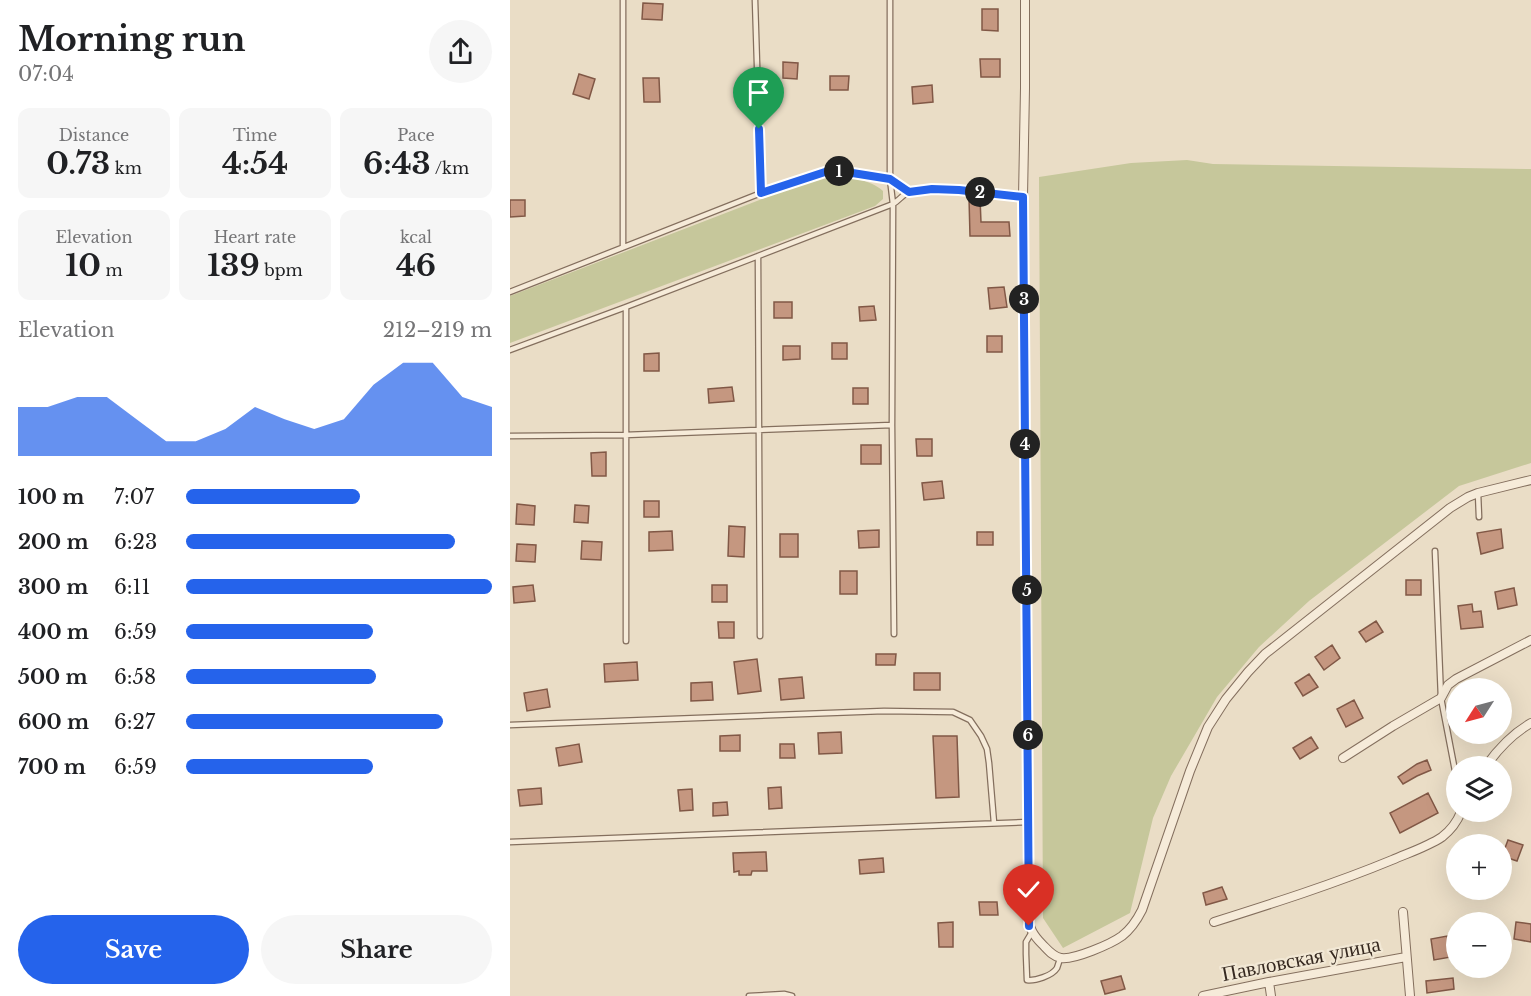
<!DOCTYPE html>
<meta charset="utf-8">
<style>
:root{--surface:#fff;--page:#f6f6f6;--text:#202124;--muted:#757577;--accent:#2563eb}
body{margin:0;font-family:"Libre Baskerville",serif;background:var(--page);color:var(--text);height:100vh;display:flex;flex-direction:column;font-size:22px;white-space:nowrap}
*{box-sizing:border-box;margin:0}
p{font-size:20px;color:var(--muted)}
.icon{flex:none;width:33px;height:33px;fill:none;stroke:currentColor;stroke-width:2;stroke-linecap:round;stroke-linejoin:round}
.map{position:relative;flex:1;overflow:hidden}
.details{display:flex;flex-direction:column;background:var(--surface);width:510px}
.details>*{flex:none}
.needle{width:39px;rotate:234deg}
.fabs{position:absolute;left:936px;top:678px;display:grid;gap:12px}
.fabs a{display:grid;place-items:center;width:66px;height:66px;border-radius:50%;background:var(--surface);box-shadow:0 6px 24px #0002;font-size:30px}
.pin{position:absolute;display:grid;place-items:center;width:51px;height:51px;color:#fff;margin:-62px -26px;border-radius:50% 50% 50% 0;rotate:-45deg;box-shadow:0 0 6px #0007}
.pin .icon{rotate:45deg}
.km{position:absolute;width:30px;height:30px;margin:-15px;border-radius:50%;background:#222;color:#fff;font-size:16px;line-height:30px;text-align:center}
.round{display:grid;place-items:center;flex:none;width:63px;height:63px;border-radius:32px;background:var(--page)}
.summary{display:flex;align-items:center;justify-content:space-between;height:102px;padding:0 18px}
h1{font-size:33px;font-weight:700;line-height:45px}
.stats{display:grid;grid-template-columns:repeat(3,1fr);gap:9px;height:102px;padding:6px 18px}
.stats div{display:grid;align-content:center;border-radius:12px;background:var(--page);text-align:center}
.stats b{font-size:30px;font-weight:700}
.stats small{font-size:16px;font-weight:400}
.stats p{font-size:16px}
.chart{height:168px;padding:12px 18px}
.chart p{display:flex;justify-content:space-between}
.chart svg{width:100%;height:108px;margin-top:6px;fill:var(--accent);opacity:.7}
.button{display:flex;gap:12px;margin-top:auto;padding:12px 18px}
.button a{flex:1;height:69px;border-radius:36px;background:var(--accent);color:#fff;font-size:24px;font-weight:700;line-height:69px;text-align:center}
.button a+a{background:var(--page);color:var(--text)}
ul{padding:0 18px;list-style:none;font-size:20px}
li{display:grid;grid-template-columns:96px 72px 1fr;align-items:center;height:45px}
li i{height:15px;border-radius:8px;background:var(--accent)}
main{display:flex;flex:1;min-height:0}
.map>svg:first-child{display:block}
.green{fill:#c6c79b}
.building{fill:#c59780;stroke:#815846;stroke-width:1.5}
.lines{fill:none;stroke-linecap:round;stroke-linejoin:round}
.lane-casing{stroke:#846f5e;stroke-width:7}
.street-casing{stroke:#846f5e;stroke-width:10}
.lane{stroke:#f6ebd9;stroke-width:4.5}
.street{stroke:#f6ebd9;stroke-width:8}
.route-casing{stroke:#fff;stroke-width:12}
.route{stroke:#2563eb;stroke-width:8}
.labels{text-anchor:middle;stroke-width:4.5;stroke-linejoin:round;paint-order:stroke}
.street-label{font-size:21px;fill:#362920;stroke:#f2e8d5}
</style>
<main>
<section class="details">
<div class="summary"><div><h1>Morning run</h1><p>07:04</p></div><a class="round"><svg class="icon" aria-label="share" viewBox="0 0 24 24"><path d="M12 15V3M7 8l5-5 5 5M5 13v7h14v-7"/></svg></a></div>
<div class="stats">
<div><p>Distance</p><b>0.73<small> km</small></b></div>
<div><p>Time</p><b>4:54</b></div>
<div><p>Pace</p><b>6:43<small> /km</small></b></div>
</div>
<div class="stats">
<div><p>Elevation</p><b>10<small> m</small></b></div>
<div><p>Heart rate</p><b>139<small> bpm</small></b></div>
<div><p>kcal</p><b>46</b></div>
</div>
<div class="chart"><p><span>Elevation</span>212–219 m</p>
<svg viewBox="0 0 160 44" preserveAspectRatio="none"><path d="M0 44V24L10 24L20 20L30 20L40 29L50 38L60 38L70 33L80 24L90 29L100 33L110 29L120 15L130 6L140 6L150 20L160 24V44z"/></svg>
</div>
<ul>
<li><b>100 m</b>7:07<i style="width:57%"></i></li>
<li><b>200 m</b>6:23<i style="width:88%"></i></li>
<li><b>300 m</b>6:11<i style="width:100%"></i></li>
<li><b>400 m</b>6:59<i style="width:61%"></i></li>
<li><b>500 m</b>6:58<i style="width:62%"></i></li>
<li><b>600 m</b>6:27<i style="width:84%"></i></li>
<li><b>700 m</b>6:59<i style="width:61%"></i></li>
</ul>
<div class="button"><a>Save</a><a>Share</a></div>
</section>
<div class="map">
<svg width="1021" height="996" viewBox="0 0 1021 996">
<rect width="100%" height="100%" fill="#eaddc6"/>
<path class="green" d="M677,160L703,164L1021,169V463L949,486L799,601L749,647L707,697L661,776L643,818L620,913L553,948L533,918L529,177L621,163Z
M321,176C338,177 360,179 373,191V199L365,206L0,343V296L304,179Z"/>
<path class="building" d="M133,3L153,4L152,20L132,19Z
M472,9H488V31L472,30Z
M470,59H490V77H471Z
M273,62L288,63L287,79L273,78Z
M69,74L85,79L79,99L63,94Z
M320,76H339L338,90H320Z
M133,78H149L150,102H134Z
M422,85L423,102L403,104L402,87Z
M459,198H470L471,222H499L500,236H460Z
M0,200H15V216L0,217Z
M494,287L497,307L480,309L478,288Z
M264,302H282V318H264Z
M364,306L366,320L350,321L349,307Z
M477,336H492V352H477Z
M322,343H337V359H322Z
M273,346H290V359L273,360Z
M149,353V371H134V354Z
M222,387L224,401L199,403L198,389Z
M343,388H358V404H343Z
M406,439H422V456H407Z
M351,445H371V464H351Z
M96,452V476H82L81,453Z
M432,481L434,498L414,500L412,483Z
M134,501H149V517H134Z
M7,504L25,506L24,525L6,524Z
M65,505L79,506L78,523L64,522Z
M219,526L235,527L234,557L218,556Z
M991,529L993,548L971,554L967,533Z
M369,530V547L349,548L348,531Z
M162,531L163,550L139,551V532Z
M467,532H483V545H467Z
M270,534H288V557H270Z
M72,541L92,542L91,560L71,559Z
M7,544L26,545L25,562L6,561Z
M330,571H347V594H330Z
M896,580H911V595H896Z
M23,585L25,601L4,603L3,587Z
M202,585H217V602H202Z
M1004,588L1007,605L988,609L985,592Z
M962,604L963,612L971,611L973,627L951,629L948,606Z
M866,621L873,632L856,642L849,632Z
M208,622H224V638H209Z
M822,645L830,658L814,670L805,657Z
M366,654H386L385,665H366Z
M247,659L251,691L228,694L224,662Z
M127,662L128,680L95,682L94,664Z
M404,673H430V690H404Z
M799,674L808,687L793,696L785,683Z
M292,677L294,698L271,700L269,679Z
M202,682L203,700L181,701V683Z
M37,689L40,707L17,711L14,693Z
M844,700L853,718L836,727L827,709Z
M331,732L332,753L309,754L308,733Z
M230,735V751H210V736Z
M423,736H447L449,797L426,798Z
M801,737L808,748L790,759L783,748Z
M69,744L72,762L49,766L46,748Z
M270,744H284L285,758H270Z
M917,760L921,770L907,776L893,784L888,777L907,764Z
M271,787L272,808L259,809L258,788Z
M31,788L32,804L10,806L8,790Z
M182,789L183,810L170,811L168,790Z
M918,793L928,813L890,833L880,813Z
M217,802L218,815L203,816V803Z
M998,840L1013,845L1007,861L992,856Z
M256,852L257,871H242L241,875H229V871L224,872L223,853Z
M373,858L374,872L350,874L349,860Z
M712,887L717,899L696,905L693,893Z
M469,902H487L488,915H470Z
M443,922V947H429L428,923Z
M1006,922L1021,924V942L1004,939Z
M937,936L941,957L924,960L921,939Z
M611,976L615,989L595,994L591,981Z
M943,978L944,989L917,993L916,981Z"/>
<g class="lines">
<defs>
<path id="lane" d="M113,0V247
M245,0L251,193
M380,0V179L383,204L382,425L384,634
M248,256L250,636
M0,292L251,193L315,172L330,171L380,179L399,192
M116,307V641
M0,350L116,307L383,204C388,201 393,195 398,192C418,183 488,194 513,197
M0,436L115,435L382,425
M968,493L969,517
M925,551L931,698L946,776
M0,725L374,711L443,712L460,720L471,736L477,749L479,763L484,823
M0,842L518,822
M522,932L516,942V954L517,980C525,981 542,976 547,968C547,968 550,959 550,958
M239,996L274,994L282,996"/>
<path id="street" d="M515,0V88L513,197L517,622L518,915C519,928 523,935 532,944C537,949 543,957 551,958C564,960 601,944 612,936C621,929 627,920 632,910L680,771L698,727L716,699L738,672L755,654L940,508L958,497L968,493L1021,480
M833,758L883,726L931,698L938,685L946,679L1021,640
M976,766C988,749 1002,734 1021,723
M893,912L900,996
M704,922C764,903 824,884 882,860C898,853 917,847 932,837C941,830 947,822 951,812
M759,982L761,996
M693,996L759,982L896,957"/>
</defs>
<use href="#lane" class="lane-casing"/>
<use href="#street" class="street-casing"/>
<use href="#lane" class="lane"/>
<use href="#street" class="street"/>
</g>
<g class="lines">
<defs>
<path id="route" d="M249,129L251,193L315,172L330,171L380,179L399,192L422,189L449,190L513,197L519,926"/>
</defs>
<use href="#route" class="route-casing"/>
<use href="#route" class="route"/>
</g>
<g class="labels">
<g class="street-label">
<text transform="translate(791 959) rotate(-11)" y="7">Павловская улица</text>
</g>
</g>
</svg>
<div class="fabs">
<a><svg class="needle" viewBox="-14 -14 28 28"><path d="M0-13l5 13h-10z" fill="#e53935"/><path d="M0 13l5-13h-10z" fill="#757577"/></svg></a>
<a><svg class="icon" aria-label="layers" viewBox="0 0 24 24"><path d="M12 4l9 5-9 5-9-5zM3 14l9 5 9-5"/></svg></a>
<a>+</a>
<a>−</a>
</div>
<div class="pin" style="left:249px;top:129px;background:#1e9e55"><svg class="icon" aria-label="arrive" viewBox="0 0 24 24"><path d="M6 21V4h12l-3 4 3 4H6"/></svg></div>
<div class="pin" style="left:519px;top:926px;background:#d93025"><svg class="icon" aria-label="check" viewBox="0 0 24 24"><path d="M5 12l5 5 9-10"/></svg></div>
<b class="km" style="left:329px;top:171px">1</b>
<b class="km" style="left:470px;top:192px">2</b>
<b class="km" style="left:514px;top:299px">3</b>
<b class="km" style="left:515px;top:444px">4</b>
<b class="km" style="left:517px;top:590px">5</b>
<b class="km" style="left:518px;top:735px">6</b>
</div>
</main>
